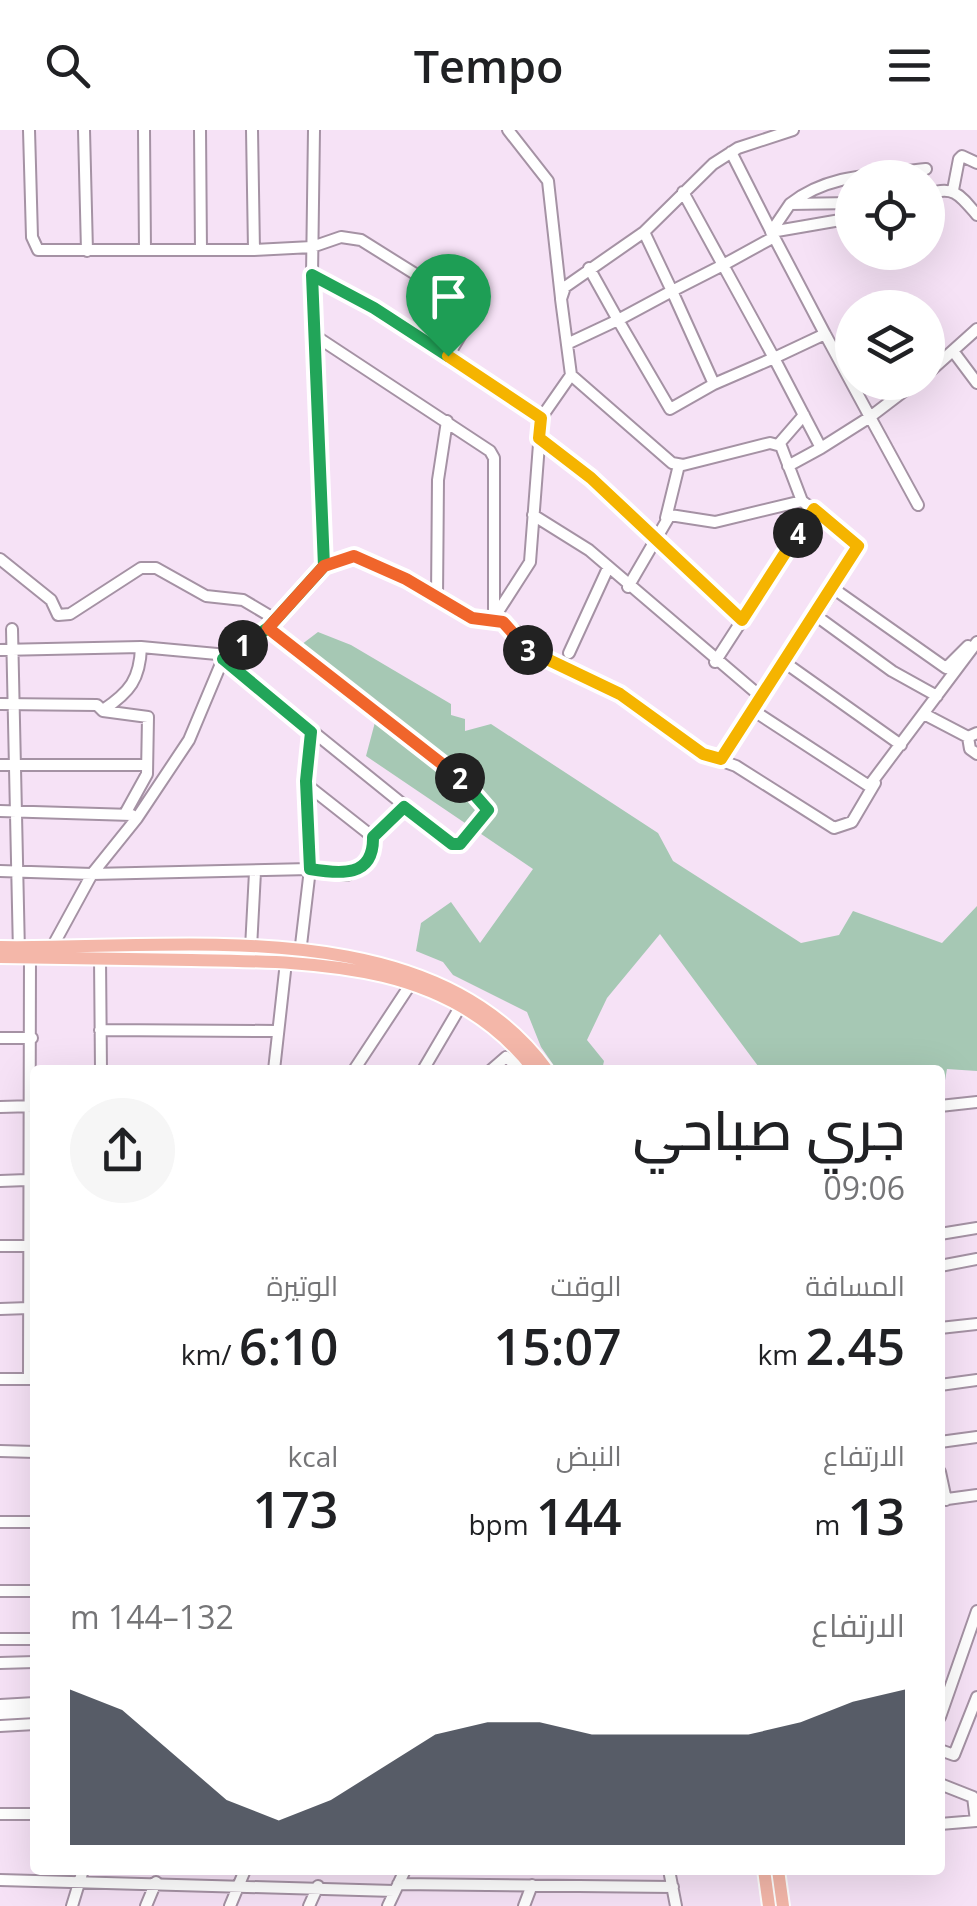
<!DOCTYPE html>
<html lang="ar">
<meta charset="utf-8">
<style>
:root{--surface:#fff;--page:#f6f6f6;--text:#202124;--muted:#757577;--accent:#111827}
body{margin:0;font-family:"Open Sans",Cairo,sans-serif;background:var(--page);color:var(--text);direction:rtl;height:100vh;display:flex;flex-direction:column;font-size:38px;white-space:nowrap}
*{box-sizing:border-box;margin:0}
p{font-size:32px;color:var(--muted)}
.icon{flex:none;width:55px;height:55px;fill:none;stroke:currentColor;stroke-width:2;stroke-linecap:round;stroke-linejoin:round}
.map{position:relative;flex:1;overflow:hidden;direction:ltr}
.details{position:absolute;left:30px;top:935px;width:915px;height:810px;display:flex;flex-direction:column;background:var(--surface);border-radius:10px;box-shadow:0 10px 40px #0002;direction:rtl}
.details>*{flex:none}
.buttons{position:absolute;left:835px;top:30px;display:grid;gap:20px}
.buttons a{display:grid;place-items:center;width:110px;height:110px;border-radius:50%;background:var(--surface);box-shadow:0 10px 40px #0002;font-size:50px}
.pin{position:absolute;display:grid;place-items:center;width:85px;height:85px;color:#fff;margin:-102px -42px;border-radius:50% 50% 50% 0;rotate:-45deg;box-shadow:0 0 10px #0007}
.pin .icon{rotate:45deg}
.km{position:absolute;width:50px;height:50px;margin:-25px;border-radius:50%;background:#222;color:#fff;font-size:28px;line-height:50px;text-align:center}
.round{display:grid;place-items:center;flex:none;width:105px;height:105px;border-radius:52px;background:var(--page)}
.summary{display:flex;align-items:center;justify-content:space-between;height:170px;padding:0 40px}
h1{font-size:55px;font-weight:600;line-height:75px}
.metrics{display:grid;grid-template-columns:repeat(3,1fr);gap:15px;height:170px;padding:10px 40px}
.metrics div{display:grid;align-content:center}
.metrics b{font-size:50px;font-weight:600}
.metrics small{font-size:28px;font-weight:400}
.metrics p{font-size:28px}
.chart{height:280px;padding:20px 40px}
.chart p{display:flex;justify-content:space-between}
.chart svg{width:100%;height:180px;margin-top:10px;fill:var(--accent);opacity:.7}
header{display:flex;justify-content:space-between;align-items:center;height:130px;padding:0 40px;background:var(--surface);font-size:45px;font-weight:600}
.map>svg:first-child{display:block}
.green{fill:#a6c8b4}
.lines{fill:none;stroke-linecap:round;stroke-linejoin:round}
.minor-casing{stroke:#a592a4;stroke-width:14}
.major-casing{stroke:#fff;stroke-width:16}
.minor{stroke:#fff;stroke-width:10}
.major{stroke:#f4b7a9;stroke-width:12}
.split-1-casing{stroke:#fff;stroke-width:20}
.split-2-casing{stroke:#fff;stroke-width:20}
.split-3-casing{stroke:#fff;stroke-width:20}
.split-4-casing{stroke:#fff;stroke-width:20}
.split-5-casing{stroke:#fff;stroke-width:20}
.split-1{stroke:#22a559;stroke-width:12}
.split-2{stroke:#22a559;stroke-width:12}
.split-3{stroke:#f0652b;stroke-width:12}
.split-4{stroke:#f5b400;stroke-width:12}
.split-5{stroke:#f5b400;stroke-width:12}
</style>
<header><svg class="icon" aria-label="menu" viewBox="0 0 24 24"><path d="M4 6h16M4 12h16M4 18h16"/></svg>Tempo<svg class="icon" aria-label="search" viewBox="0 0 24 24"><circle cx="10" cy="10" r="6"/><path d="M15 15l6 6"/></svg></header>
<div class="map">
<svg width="977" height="1776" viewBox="0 0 977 1776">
<rect width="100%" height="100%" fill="#f6e2f6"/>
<path class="green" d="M318,502L351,515L451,574V585L465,589V601L491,594L658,703L673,731L801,813L839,805L853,781L942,813L977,776V941L947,939L940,979V940H761L660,804L607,868L587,910L604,931L602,940H557L541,917L527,882L453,845L443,832L416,821L421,793L451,772L480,813L533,739L366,626L378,581L289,524Z"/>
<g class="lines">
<defs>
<path id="minor" d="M29,0L32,107L38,120H254L312,117L341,107L361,110L468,177L471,188L448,226L541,288
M84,0L87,121
M144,0L145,120
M200,0L201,120
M252,0L254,120
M314,0L312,145L324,436
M508,0L548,51L561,168
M953,60L959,29L962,26L977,33
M683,62L723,135L774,107L731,22
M928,64C954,55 960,65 977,85
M852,73L790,74L771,102L852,88
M790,74C829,43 878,45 926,39
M644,102L672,161L723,135L774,228L714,254
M774,107L825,204L774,228L821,318L870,287L825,204
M312,145L374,178L448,226
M317,207L490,321L494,328V488L516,501L535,526L620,564L703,624L736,636L834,698L852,692L875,653
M569,213L618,190L670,279L714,254L672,161L618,190L589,138
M953,221L977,253
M928,243L977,199
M571,245L672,333L683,335L770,313L781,316L802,371L857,412L834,459L721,629
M916,252L870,287L918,375
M539,308L591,349L742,489
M778,315L804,285
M788,336L821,318
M533,385L589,420L760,566
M666,388L679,335
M0,429L51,470L58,485L70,484L141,438H156L206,466L243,470L275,489
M628,457L670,385L715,392L802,371
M834,459L946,538L968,516
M437,468L438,350L447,291
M815,485L892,541L937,566
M12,499L19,823
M0,520L141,517L217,524L452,714H460L486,686L485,674L374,577L269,498
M569,523L608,438
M715,532L814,379
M784,532L901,615
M0,574L97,575L103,581L148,587L147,644L126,682
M751,579L869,656L977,512
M103,580C130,562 140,549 141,517
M924,584L968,607L977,603
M968,607L970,619L977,624
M0,635H147
M307,655L373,707L405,677
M0,681L132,685
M0,741L92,744L310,739L347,745L361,738L373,721V707
M251,818L255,742
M50,821L92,744L137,688L189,610L223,529L269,498L324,436L354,426L406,449L472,488L482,492L494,488L530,432L541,288L571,245L561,169L565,157L644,102L713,34L738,18L793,0
M100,828L101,940
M299,832L310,739L306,651L311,602
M100,900L276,901
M0,908H32
M274,940L286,832
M354,940L412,852
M423,940L463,872
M491,940L506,927L521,940
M940,976L977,972
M0,977L35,976
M0,1051L27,1050
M940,1104L977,1098
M0,1116H27
M940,1136L977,1129
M0,1179L29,1178
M940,1198L977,1194
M0,1249H34
M29,1249L30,827
M940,1255L977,1250
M940,1312L977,1307
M0,1321L35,1322
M940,1342L946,1370
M940,1370L977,1365
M0,1392H35
M0,1461H35
M0,1509H35
M0,1533L35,1532
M0,1575L35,1573
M0,1584L35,1582
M940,1587L977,1481
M0,1596L35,1594
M940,1620L954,1625L977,1567
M940,1654L973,1667L976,1691L940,1694
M0,1684H35
M669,1740L676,1776
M0,1750L394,1761
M398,1754L673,1757
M72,1776L83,1740
M146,1776L156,1752
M230,1776L245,1740
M309,1776L318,1756
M388,1776L405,1740
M524,1776L532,1755"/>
<path id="major" d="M0,817C177,820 429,779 547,940
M0,827C64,828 128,829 191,830C316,832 451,831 534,940
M764,1740L769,1776
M778,1740L783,1776"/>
</defs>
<use href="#minor" class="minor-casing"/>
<use href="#major" class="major-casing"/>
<use href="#minor" class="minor"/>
<use href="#major" class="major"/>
</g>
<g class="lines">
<defs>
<path id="split-1" d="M243,515L268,498L324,436L312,145L374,178L448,226"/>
<path id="split-2" d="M243,515L223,529L311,602L306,651L310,739C340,744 374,748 373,707L404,677L452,714H460L488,680L460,648"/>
<path id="split-3" d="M460,648L268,498L324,436L354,426L406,449L472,488L503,492L528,520"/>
<path id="split-4" d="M528,520L620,564L703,624L721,629L858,416L814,379L798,403"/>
<path id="split-5" d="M448,226L541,288L539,308L591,348L742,490L798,403"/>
</defs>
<use href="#split-1" class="split-1-casing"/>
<use href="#split-2" class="split-2-casing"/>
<use href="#split-3" class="split-3-casing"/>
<use href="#split-4" class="split-4-casing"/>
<use href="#split-5" class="split-5-casing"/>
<use href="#split-1" class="split-1"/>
<use href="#split-2" class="split-2"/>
<use href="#split-3" class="split-3"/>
<use href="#split-4" class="split-4"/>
<use href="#split-5" class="split-5"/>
</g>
</svg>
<div class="buttons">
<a><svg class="icon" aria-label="locate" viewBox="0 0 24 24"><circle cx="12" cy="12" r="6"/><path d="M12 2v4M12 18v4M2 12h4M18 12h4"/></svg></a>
<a><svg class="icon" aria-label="layers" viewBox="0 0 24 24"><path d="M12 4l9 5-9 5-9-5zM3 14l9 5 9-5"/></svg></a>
</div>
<div class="pin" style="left:448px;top:226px;background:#1e9e55"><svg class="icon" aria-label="arrive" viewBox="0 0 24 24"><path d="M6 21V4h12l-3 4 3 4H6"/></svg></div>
<b class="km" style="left:243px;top:515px">1</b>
<b class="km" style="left:460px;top:648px">2</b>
<b class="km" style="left:528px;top:520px">3</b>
<b class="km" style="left:798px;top:403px">4</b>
<section class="details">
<div class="summary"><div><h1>جري صباحي</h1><p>09:06</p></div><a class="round"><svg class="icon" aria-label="share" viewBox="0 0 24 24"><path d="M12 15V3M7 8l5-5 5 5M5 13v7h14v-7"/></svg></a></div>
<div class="metrics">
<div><p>المسافة</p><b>2.45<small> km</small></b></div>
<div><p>الوقت</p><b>15:07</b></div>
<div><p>الوتيرة</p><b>6:10<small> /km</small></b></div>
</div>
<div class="metrics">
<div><p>الارتفاع</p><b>13<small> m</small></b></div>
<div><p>النبض</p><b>144<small> bpm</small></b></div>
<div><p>kcal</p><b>173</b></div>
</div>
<div class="chart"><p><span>الارتفاع</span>132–144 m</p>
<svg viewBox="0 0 160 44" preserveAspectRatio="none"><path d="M0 44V6L10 11L20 22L30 33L40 38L50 33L60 25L70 17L80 14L90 14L100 17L110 17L120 17L130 17L140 14L150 9L160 6V44z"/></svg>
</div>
</section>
</div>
